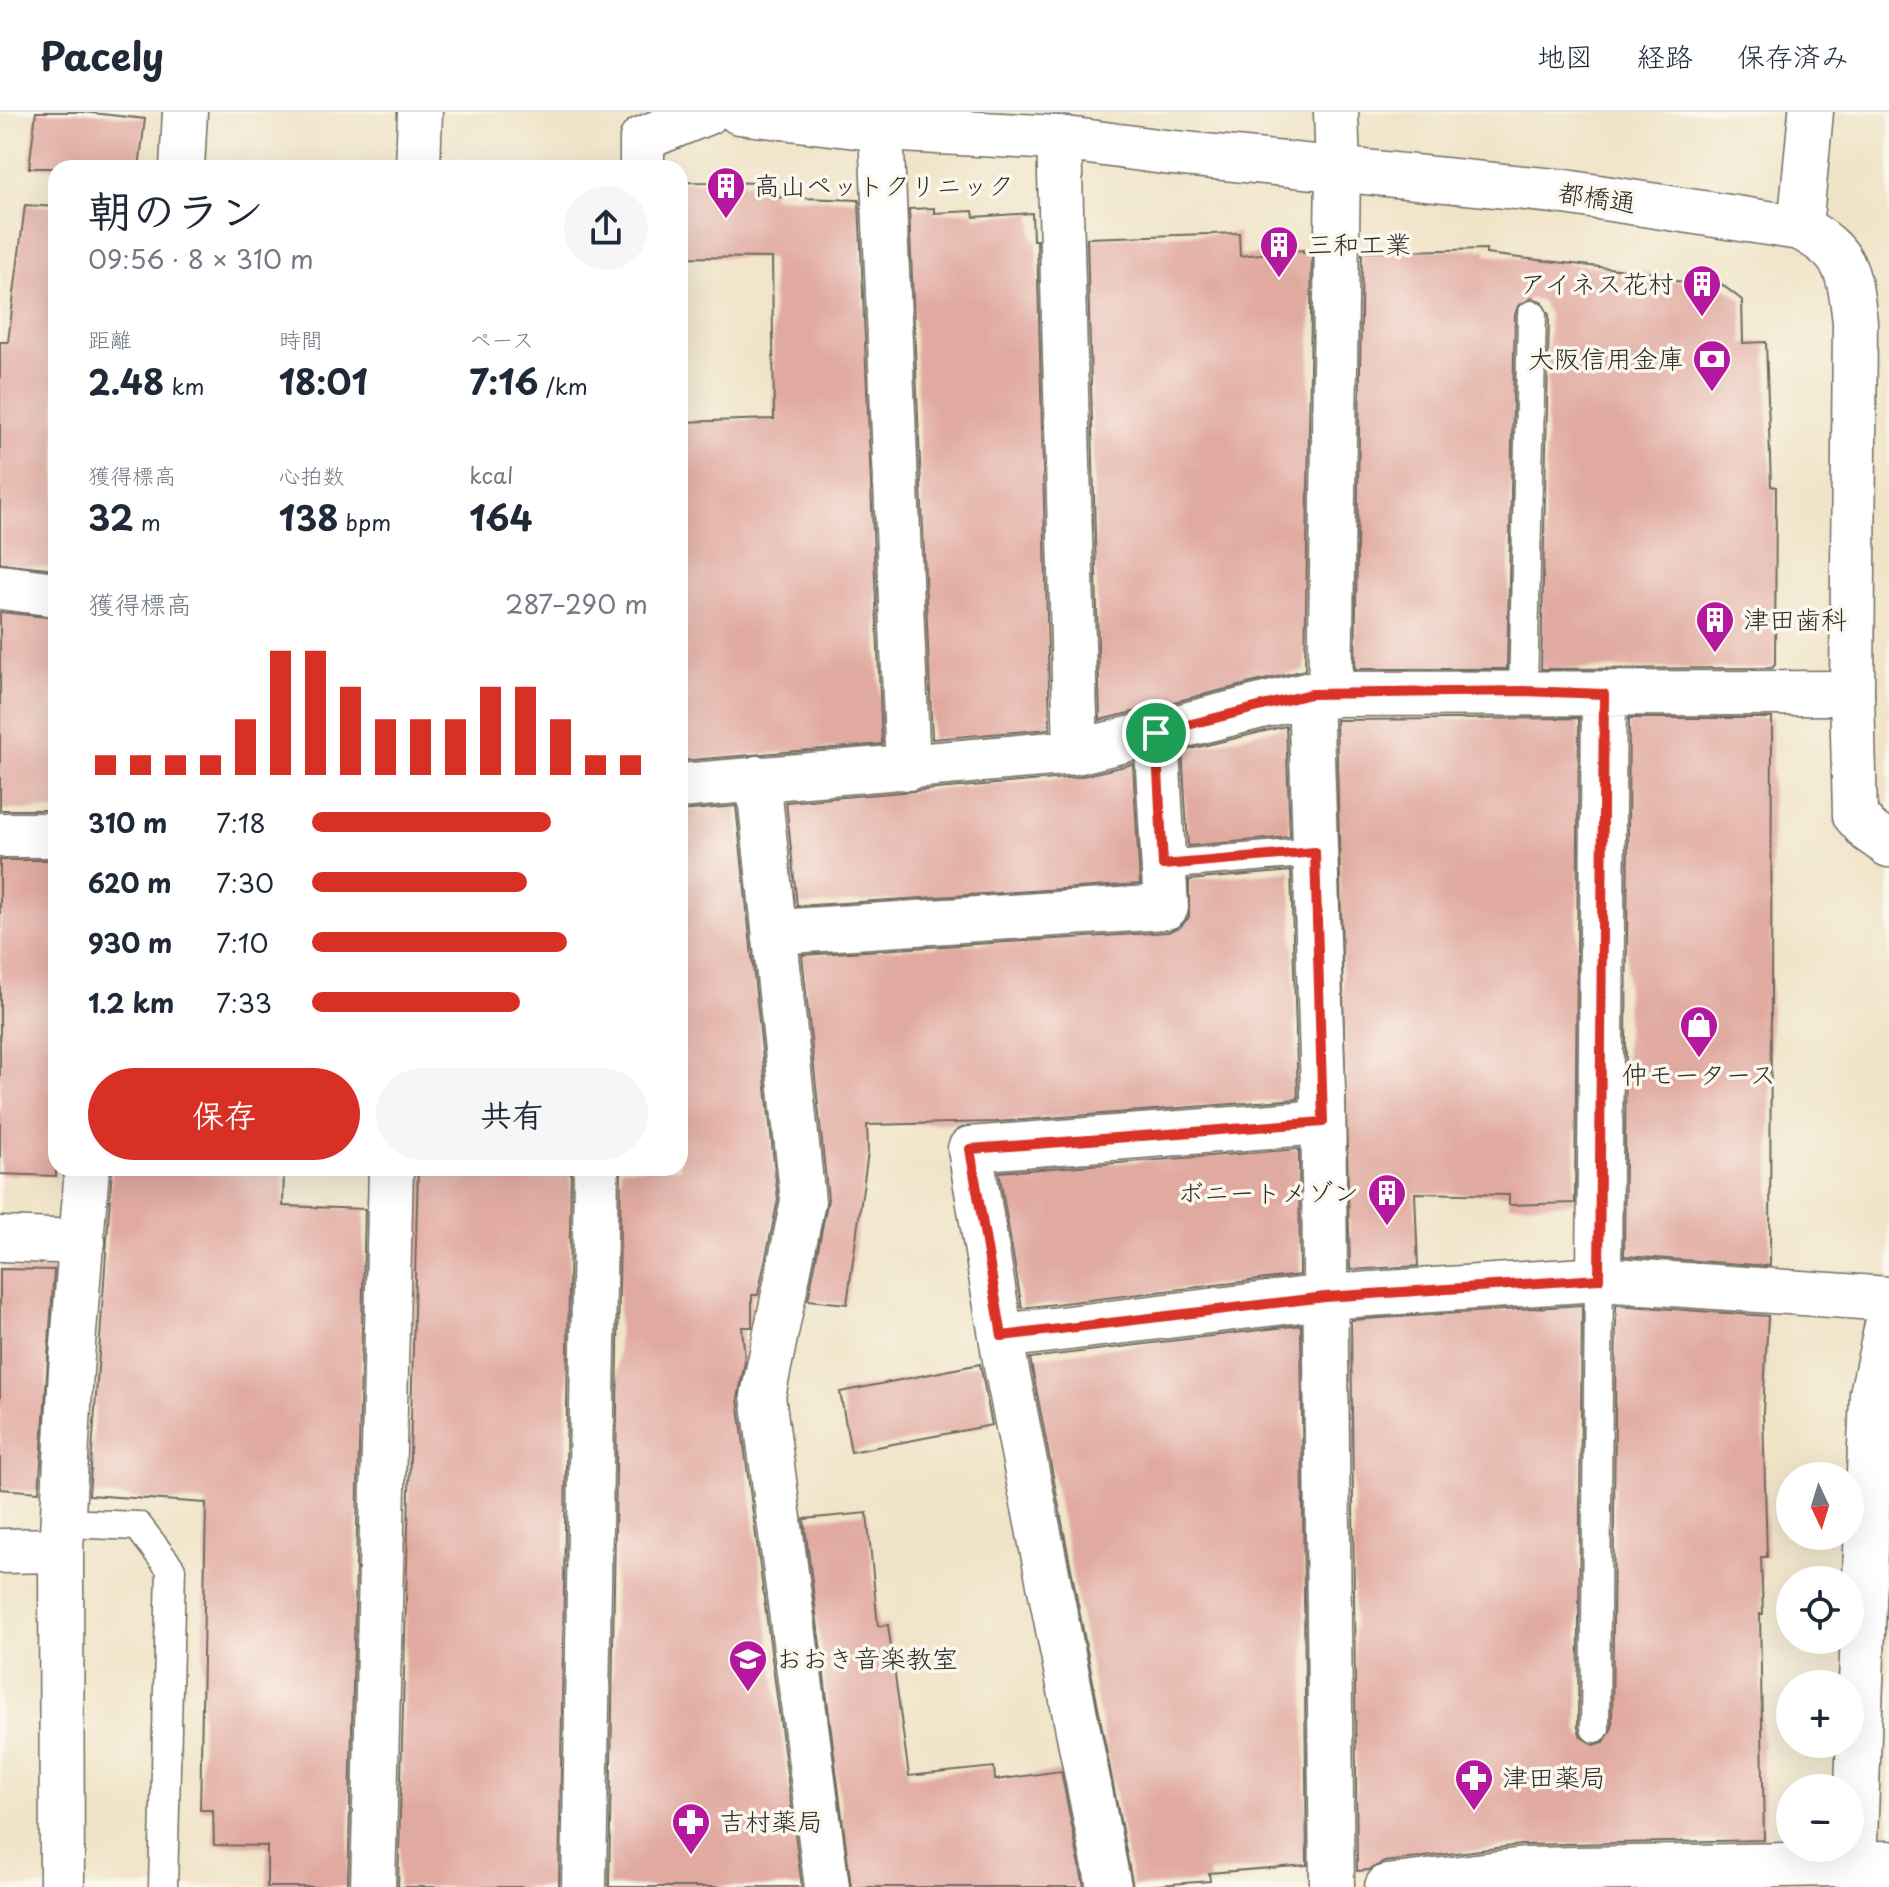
<!DOCTYPE html>
<html lang="ja">
<meta charset="utf-8">
<style>
:root{--surface:#fff;--page:#f6f6f7;--text:#1f2937;--muted:#747a83;--line:#e0e1e3;--accent:#d93025}
body{margin:0;font-family:"Playpen Sans","Klee One",sans-serif;background:var(--page);color:var(--text);height:100vh;display:flex;flex-direction:column;font-size:30px;white-space:nowrap}
*{box-sizing:border-box;margin:0}
p{font-size:26px;color:var(--muted)}
.icon{flex:none;width:44px;height:44px;fill:none;stroke:currentColor;stroke-width:2;stroke-linecap:round;stroke-linejoin:round}
.map{position:relative;flex:1;overflow:hidden}
.drawer{position:absolute;left:48px;top:48px;width:640px;height:1016px;display:flex;flex-direction:column;background:var(--surface);border-radius:24px;box-shadow:0 8px 32px #0002}
.drawer>*{flex:none}
.needle{width:52px;rotate:176deg}
.buttons{position:absolute;left:1776px;top:1350px;display:grid;gap:16px}
.buttons a{display:grid;place-items:center;width:88px;height:88px;border-radius:50%;background:var(--surface);box-shadow:0 8px 32px #0002;font-size:40px}
.pin{position:absolute;display:grid;place-items:center;width:68px;height:68px;color:#fff;margin:-34px;border:4px solid #fff;border-radius:50%;box-shadow:0 2px 8px #0007}
.round{display:grid;place-items:center;flex:none;width:84px;height:84px;border-radius:42px;background:var(--page)}
.headline{display:flex;align-items:center;justify-content:space-between;height:136px;padding:0 40px}
h1{font-size:44px;font-weight:700;line-height:60px}
.figures{display:grid;grid-template-columns:repeat(3,1fr);gap:12px;height:136px;padding:8px 40px}
.figures div{display:grid;align-content:center}
.figures b{font-size:34px;font-weight:700}
.figures small{font-size:22px;font-weight:400}
.figures p{font-size:22px}
.chart{height:224px;padding:16px 40px}
.chart p{display:flex;justify-content:space-between}
.chart svg{width:100%;height:144px;margin-top:8px;stroke:var(--accent);stroke-width:6}
.cta{display:flex;gap:16px;margin-top:auto;padding:16px 40px}
.cta a{flex:1;height:92px;border-radius:48px;background:var(--accent);color:#fff;font-size:32px;font-weight:700;line-height:92px;text-align:center}
.cta a+a{background:var(--page);color:var(--text)}
ul{padding:0 40px;list-style:none;font-size:26px}
li{display:grid;grid-template-columns:128px 96px 1fr;align-items:center;height:60px}
li i{height:20px;border-radius:10px;background:var(--accent)}
header{display:flex;align-items:center;gap:48px;box-sizing:border-box;height:112px;padding:0 40px;background:var(--surface);border-bottom:2px solid var(--line)}
header strong{font-size:38px}
nav{display:flex;gap:44px;margin-inline-start:auto;font-size:28px}
.map>svg:first-child{display:block}
.building{fill:#e1aaa1}
.lines{fill:none;stroke-linecap:round;stroke-linejoin:round}
.service-casing{stroke:#706c62;stroke-width:31}
.pedestrian-casing{stroke:#706c62;stroke-width:47}
.minor-casing{stroke:#706c62;stroke-width:47}
.tertiary-casing{stroke:#706c62;stroke-width:47}
.primary-casing{stroke:#706c62;stroke-width:47}
.service{stroke:#fff;stroke-width:28}
.pedestrian{stroke:#fff;stroke-width:44}
.minor{stroke:#fff;stroke-width:44}
.tertiary{stroke:#fff;stroke-width:44}
.primary{stroke:#fff;stroke-width:44}
.route-casing{stroke:#fff;stroke-width:16}
.route{stroke:#d93025;stroke-width:10}
.labels{text-anchor:middle;stroke-width:7;stroke-linejoin:round;paint-order:stroke}
.poi-label{font-size:26px;fill:#2b2b2b;stroke:#fbf7ec;text-anchor:start}
.street-label{font-size:26px;fill:#2b2b2b;stroke:#fbf7ec}
</style>
<header>
<strong>Pacely</strong>
<nav><a>地図</a><a>経路</a><a>保存済み</a></nav>
</header>
<div class="map">
<svg width="1889" height="1775" viewBox="0 0 1889 1775">
<rect width="100%" height="100%" fill="#fbf7ec"/>
<filter id="ink" filterUnits="userSpaceOnUse"><feTurbulence type="fractalNoise" baseFrequency=".0125" numOctaves="2"/><feDisplacementMap in="SourceGraphic" scale="16" xChannelSelector="R" yChannelSelector="G"/><feConvolveMatrix kernelMatrix="1 2 1 2 8 2 1 2 1" color-interpolation-filters="sRGB"/></filter>
<filter id="wash" filterUnits="userSpaceOnUse"><feTurbulence type="fractalNoise" baseFrequency=".006" numOctaves="4" result="noise"/><feDisplacementMap in="SourceGraphic" scale="32" xChannelSelector="R" yChannelSelector="G"/><feGaussianBlur stdDeviation="1.8" result="paint"/><feColorMatrix in="noise" values="0 0 0 0 0 0 0 0 0 0 0 0 0 0 0 0 0 1.4 0 .05"/><feComposite in="paint" operator="in"/></filter>
<g filter="url(#wash)">
<rect width="100%" height="100%" fill="#f0e4c8"/>
<g id="blocks">
<path class="building" d="M36,0H83L145,7L139,56H29Z
M680,70L772,71V85L859,88L882,632L680,649V310L774,307L772,146L680,145Z
M25,93L56,95V457L0,451V230H8Z
M934,96V101L973,99L974,105L1032,101L1033,128H1037L1050,617L932,627L909,97Z
M1239,121L1240,144L1303,138V141H1312L1305,558L1100,608L1087,126Z
M1486,137V142L1660,162V168L1721,172L1742,188L1743,231L1766,230L1771,374L1776,375L1775,553L1772,556L1541,557L1549,203L1541,189L1532,186L1518,194L1515,203L1507,557H1355L1362,140Z
M0,500L56,506V698H0Z
M1579,606L1575,1091L1509,1093V1083L1415,1081L1418,1154L1350,1158L1336,608Z
M1629,606H1772L1770,1154L1624,1144Z
M1286,614L1290,725L1188,734L1182,639Z
M1133,652L1140,772L797,794L786,690L1078,665Z
M736,694L778,1088L758,1183H752V1215H742L745,1249L738,1287L802,1775H609L621,1056H680V699Z
M0,748H56V1064L0,1062Z
M1291,759L1298,987L996,1010L867,1013L868,1040L847,1192L808,1188L828,1087L802,843L1168,820L1180,815L1189,805V768Z
M1299,1037L1300,1163L1022,1196L999,1060Z
M112,1056H284L283,1094L365,1097L348,1775H267V1734L214,1733L213,1698H200L206,1391L89,1383Z
M418,1056H571L559,1775H398Z
M0,1157L54,1158L39,1380L0,1377Z
M1582,1193L1578,1616L1581,1625L1594,1633L1604,1630L1612,1616L1616,1193L1768,1204L1763,1300L1767,1445H1761L1763,1502H1760L1764,1728L1521,1733L1384,1750L1369,1758L1357,1759L1351,1208Z
M1301,1213L1307,1753L1209,1761L1210,1769L1133,1775L1030,1246Z
M980,1252L992,1313L851,1340L840,1280Z
M867,1401L878,1514L888,1513L909,1664L994,1655L995,1668L1061,1659L1084,1775H851L804,1407Z"/>
</g>
</g>
<g filter="url(#ink)">
<use href="#blocks" fill-opacity="0" stroke="#706c62" stroke-width="2"/>
<g class="lines">
<defs>
<path id="service" d="M1523,579L1532,203
M1163,753L1315,740
M63,1411L138,1414L171,1457L163,1775
M1595,1616L1599,1167"/>
<path id="pedestrian" d="M1387,1775L1524,1758L1889,1751"/>
<path id="minor" d="M881,17L908,656
M1059,26L1076,640
M182,56L185,0
M418,56L420,0
M642,56V27L708,0
M1800,116L1811,0
M0,475L56,482
M1310,582L1323,979L1332,1775
M1330,584L1338,58L1336,0
M758,666L803,1089L763,1284L827,1775
M680,674L1076,640L1310,582L1852,581
M0,723H56
M775,820L1166,795L1156,621
M0,1127L83,1130
M1599,1167L1604,582
M1002,1224L1325,1185L1599,1167L1889,1187
M0,1439L61,1438
M62,1775L61,1438L71,1258L87,1056
M373,1775L391,1056
M584,1775L596,1056
M1109,1775L1006,1254L970,1037L1323,1010"/>
<path id="tertiary" d="M739,0L881,17L1059,26L1164,40L1565,80L1800,116C1848,140 1849,161 1855,210L1852,581L1855,703L1869,719L1889,733"/>
<path id="primary" d="M1864,1775L1854,1754L1872,1282L1889,1204"/>
</defs>
<use href="#service" class="service-casing"/>
<use href="#pedestrian" class="pedestrian-casing"/>
<use href="#minor" class="minor-casing"/>
<use href="#tertiary" class="tertiary-casing"/>
<use href="#primary" class="primary-casing"/>
<use href="#service" class="service"/>
<use href="#pedestrian" class="pedestrian"/>
<use href="#minor" class="minor"/>
<use href="#tertiary" class="tertiary"/>
<use href="#primary" class="primary"/>
</g>
</g>
<g class="lines" filter="url(#ink)">
<defs>
<path id="route" d="M1523,579L1604,582L1599,1167L1325,1185L1002,1224L970,1037L1323,1010L1315,740L1163,753L1156,621L1310,582Z"/>
</defs>
<use href="#route" class="route-casing"/>
<use href="#route" class="route"/>
</g>
<defs>
<symbol id="building-pin" viewBox="-11 -11 22 30"><path d="M0 17L-7.5 6A9.5 9.5 0 1 1 7.5 6Z" fill="#b5179e" stroke="#fbf7ec"/><path d="M-4-6H4V6H1V3H-1V6H-4ZM-2.5-4.3h1.7v1.8h-1.7ZM.8-4.3h1.7v1.8H.8ZM-2.5-1h1.7V.8h-1.7ZM.8-1h1.7V.8H.8Z" fill="#fff"/></symbol>
<symbol id="bank-pin" viewBox="-11 -11 22 30"><path d="M0 17L-7.5 6A9.5 9.5 0 1 1 7.5 6Z" fill="#b5179e" stroke="#fbf7ec"/><path d="M-6-4H6V4H-6ZM0-2.3a2.3 2.3 0 1 0 0 4.6a2.3 2.3 0 1 0 0-4.6Z" fill="#fff"/></symbol>
<symbol id="shop-pin" viewBox="-11 -11 22 30"><path d="M0 17L-7.5 6A9.5 9.5 0 1 1 7.5 6Z" fill="#b5179e" stroke="#fbf7ec"/><path d="M-5-2.5h2.3a2.7 3.5 0 0 1 5.4 0H5L5.5 6h-11ZM-1.5-2.5h3a1.5 2.3 0 0 0-3 0Z" fill="#fff"/></symbol>
<symbol id="school-pin" viewBox="-11 -11 22 30"><path d="M0 17L-7.5 6A9.5 9.5 0 1 1 7.5 6Z" fill="#b5179e" stroke="#fbf7ec"/><path d="M0-5L7-2L0 1L-7-2ZM-4 1L0 2.5L4 1V4Q0 6-4 4Z" fill="#fff"/></symbol>
<symbol id="pharmacy-pin" viewBox="-11 -11 22 30"><path d="M0 17L-7.5 6A9.5 9.5 0 1 1 7.5 6Z" fill="#b5179e" stroke="#fbf7ec"/><path d="M-2-6h4v4h4v4h-4v4h-4v-4h-4v-4h4Z" fill="#fff"/></symbol>
</defs>
<g fill-rule="evenodd">
<use href="#building-pin" x="704" y="52" width="44" height="60"/>
<use href="#building-pin" x="1257" y="111" width="44" height="60"/>
<use href="#building-pin" x="1680" y="150" width="44" height="60"/>
<use href="#bank-pin" x="1690" y="225" width="44" height="60"/>
<use href="#building-pin" x="1693" y="486" width="44" height="60"/>
<use href="#shop-pin" x="1677" y="891" width="44" height="60"/>
<use href="#building-pin" x="1365" y="1059" width="44" height="60"/>
<use href="#school-pin" x="726" y="1525" width="44" height="60"/>
<use href="#pharmacy-pin" x="1452" y="1644" width="44" height="60"/>
<use href="#pharmacy-pin" x="669" y="1688" width="44" height="60"/>
</g>
<g class="labels">
<g class="poi-label">
<text x="754" y="83">高山ペットクリニック</text>
<text x="1307" y="142">三和工業</text>
<text x="1674" y="181" text-anchor="end">アイネス花村</text>
<text x="1684" y="256" text-anchor="end">大阪信用金庫</text>
<text x="1743" y="517">津田歯科</text>
<text x="1699" y="972" text-anchor="middle">仲モータース</text>
<text x="1359" y="1090" text-anchor="end">ボニートメゾン</text>
<text x="776" y="1556">おおき音楽教室</text>
<text x="1502" y="1675">津田薬局</text>
<text x="719" y="1719">吉村薬局</text>
</g>
<g class="street-label">
<text transform="translate(1597 86) rotate(8)" y="9">都橋通</text>
</g>
</g>
</svg>
<div class="buttons">
<a><svg class="needle" viewBox="-14 -14 28 28"><path d="M0-13l5 13h-10z" fill="#e53935"/><path d="M0 13l5-13h-10z" fill="#747a83"/></svg></a>
<a><svg class="icon" aria-label="locate" viewBox="0 0 24 24"><circle cx="12" cy="12" r="6"/><path d="M12 2v4M12 18v4M2 12h4M18 12h4"/></svg></a>
<a>+</a>
<a>−</a>
</div>
<div class="pin" style="left:1156px;top:621px;background:#1e9e55"><svg class="icon" aria-label="arrive" viewBox="0 0 24 24"><path d="M6 21V4h12l-3 4 3 4H6"/></svg></div>
<section class="drawer">
<div class="headline"><div><h1>朝のラン</h1><p>09:56 · 8 × 310 m</p></div><a class="round"><svg class="icon" aria-label="share" viewBox="0 0 24 24"><path d="M12 15V3M7 8l5-5 5 5M5 13v7h14v-7"/></svg></a></div>
<div class="figures">
<div><p>距離</p><b>2.48<small> km</small></b></div>
<div><p>時間</p><b>18:01</b></div>
<div><p>ペース</p><b>7:16<small> /km</small></b></div>
</div>
<div class="figures">
<div><p>獲得標高</p><b>32<small> m</small></b></div>
<div><p>心拍数</p><b>138<small> bpm</small></b></div>
<div><p>kcal</p><b>164</b></div>
</div>
<div class="chart"><p><span>獲得標高</span>287–290 m</p>
<svg viewBox="0 0 160 44" preserveAspectRatio="none"><path d="M5 44V38M15 44V38M25 44V38M35 44V38M45 44V27M55 44V6M65 44V6M75 44V17M85 44V27M95 44V27M105 44V27M115 44V17M125 44V17M135 44V27M145 44V38M155 44V38"/></svg>
</div>
<ul>
<li><b>310 m</b>7:18<i style="width:71%"></i></li>
<li><b>620 m</b>7:30<i style="width:64%"></i></li>
<li><b>930 m</b>7:10<i style="width:76%"></i></li>
<li><b>1.2 km</b>7:33<i style="width:62%"></i></li>
</ul>
<div class="cta"><a>保存</a><a>共有</a></div>
</section>
</div>
